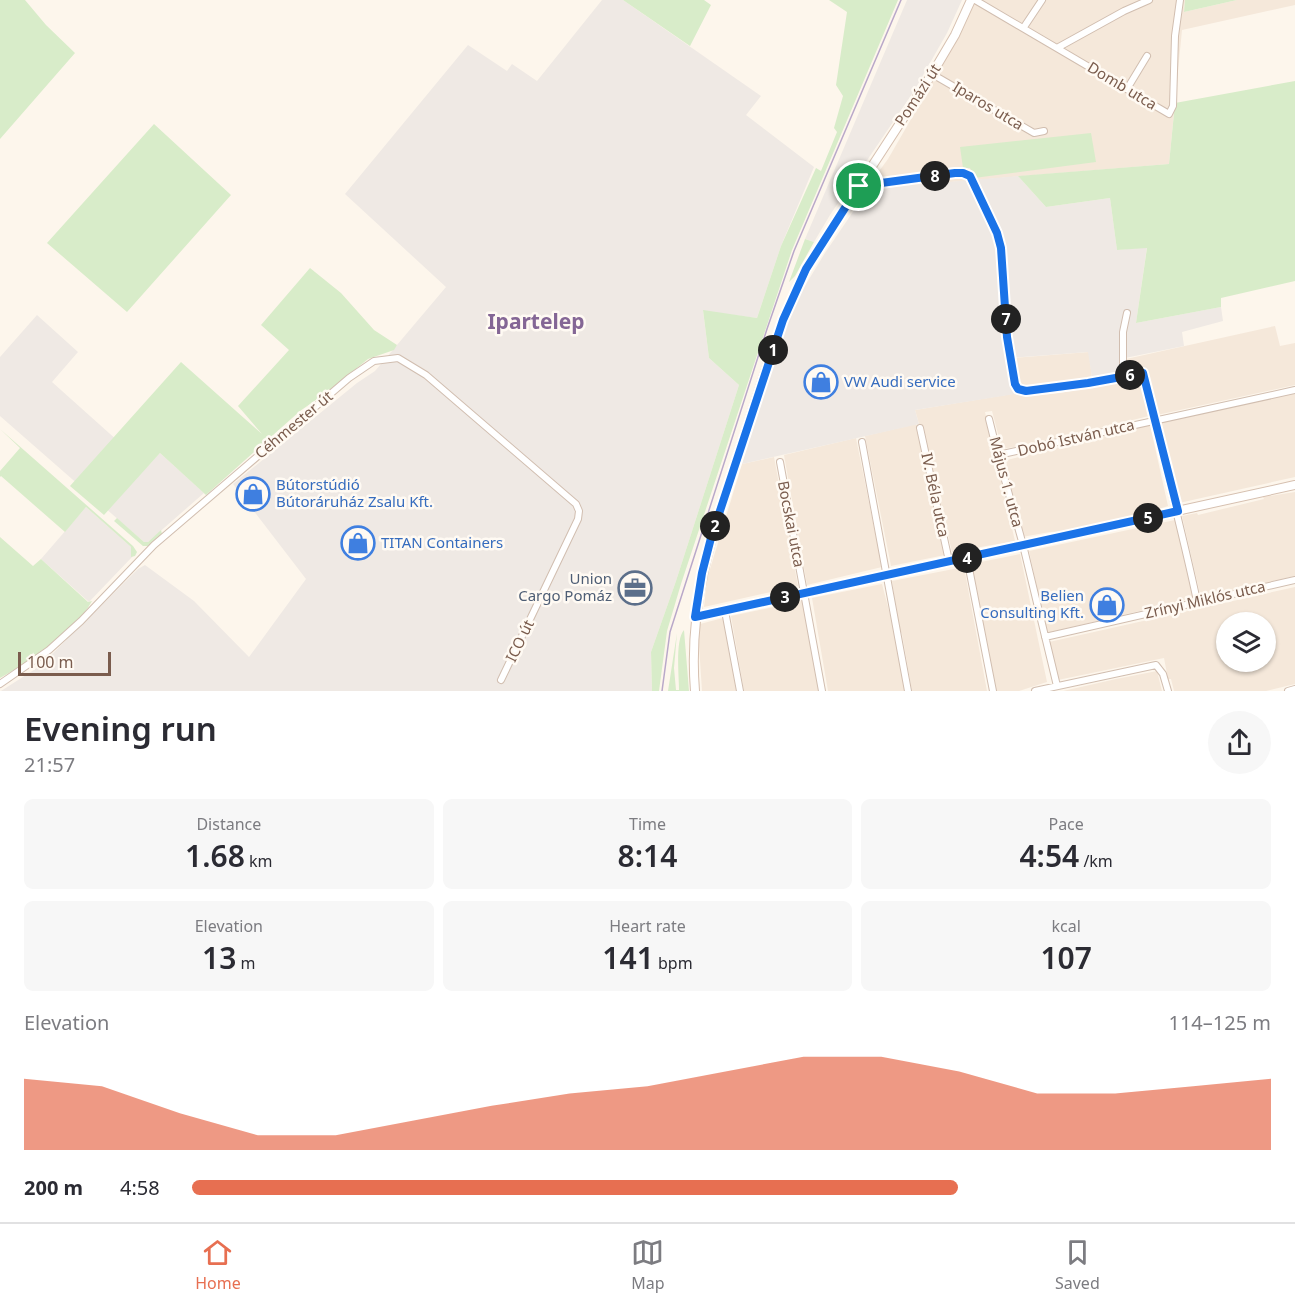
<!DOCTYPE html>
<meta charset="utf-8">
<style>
:root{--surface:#fff;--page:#f7f7f7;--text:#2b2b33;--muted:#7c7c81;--line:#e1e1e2;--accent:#e76f51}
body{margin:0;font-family:"Noto Sans",sans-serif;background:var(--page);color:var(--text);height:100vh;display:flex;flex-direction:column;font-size:22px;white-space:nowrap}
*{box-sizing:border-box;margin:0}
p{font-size:20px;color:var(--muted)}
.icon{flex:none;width:33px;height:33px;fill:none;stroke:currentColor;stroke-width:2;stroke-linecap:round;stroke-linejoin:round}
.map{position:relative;height:691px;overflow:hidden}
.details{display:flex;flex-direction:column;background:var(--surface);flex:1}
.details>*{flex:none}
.buttons{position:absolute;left:1216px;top:612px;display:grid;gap:12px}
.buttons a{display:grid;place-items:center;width:60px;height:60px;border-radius:50%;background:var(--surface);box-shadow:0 2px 4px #0004;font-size:30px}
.scale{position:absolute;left:18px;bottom:15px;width:93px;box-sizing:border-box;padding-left:6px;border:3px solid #7a5c4d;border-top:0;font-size:16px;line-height:21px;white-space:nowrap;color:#7a5c4d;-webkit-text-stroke:4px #fffaf3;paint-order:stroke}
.pin{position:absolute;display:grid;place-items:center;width:51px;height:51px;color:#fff;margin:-26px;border:3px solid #fff;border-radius:50%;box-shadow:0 2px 6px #0007}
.km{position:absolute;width:30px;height:30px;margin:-15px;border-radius:50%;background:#222;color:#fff;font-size:16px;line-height:30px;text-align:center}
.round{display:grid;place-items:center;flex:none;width:63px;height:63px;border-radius:32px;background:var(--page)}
.summary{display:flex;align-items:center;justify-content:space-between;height:102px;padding:0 24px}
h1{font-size:33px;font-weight:600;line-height:45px}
.stats{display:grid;grid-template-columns:repeat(3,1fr);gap:9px;height:102px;padding:6px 24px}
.stats div{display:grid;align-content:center;border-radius:9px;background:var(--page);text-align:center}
.stats b{font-size:30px;font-weight:600}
.stats small{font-size:16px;font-weight:400}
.stats p{font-size:16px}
.chart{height:168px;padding:12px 24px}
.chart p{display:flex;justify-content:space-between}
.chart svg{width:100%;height:108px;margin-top:6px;fill:var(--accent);opacity:.7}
ul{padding:0 24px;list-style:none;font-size:20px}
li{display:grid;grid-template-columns:96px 72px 1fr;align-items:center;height:45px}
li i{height:15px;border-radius:8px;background:var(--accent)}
.tab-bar{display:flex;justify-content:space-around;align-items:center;height:84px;border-top:2px solid var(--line);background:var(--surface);font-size:16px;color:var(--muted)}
.tab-bar a{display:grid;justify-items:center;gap:3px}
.tab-bar .selected{color:var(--accent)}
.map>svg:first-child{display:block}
.residential{fill:#f5e8da;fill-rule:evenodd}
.industrial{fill:#efe9e4}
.green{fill:#d8ecc9}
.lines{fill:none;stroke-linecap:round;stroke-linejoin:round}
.street-casing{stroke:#d1beb0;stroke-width:8}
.secondary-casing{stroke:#d6c0b0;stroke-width:10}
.street{stroke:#fff;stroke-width:6}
.secondary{stroke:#fff;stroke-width:8}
.tram{stroke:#b9a8c9;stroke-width:1.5}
.route-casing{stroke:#fff;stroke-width:12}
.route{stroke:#1a73e8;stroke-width:8}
.labels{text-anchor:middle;stroke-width:5;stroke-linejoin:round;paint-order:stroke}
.street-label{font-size:15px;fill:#7a5c4d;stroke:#fffaf3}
.shop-label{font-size:15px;fill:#366cbe;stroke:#fffaf3;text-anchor:start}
.service-label{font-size:15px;fill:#4e5e75;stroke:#fffaf3;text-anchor:end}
.district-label{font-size:21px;font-weight:bold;fill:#846695;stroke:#fffaf3}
</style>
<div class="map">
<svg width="1295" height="691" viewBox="0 0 1295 691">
<rect width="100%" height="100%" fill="#fdf6ec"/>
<path class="residential" d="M972,0H1185L1184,12L1237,0H1295V5L1182,30L1169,164L866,189L888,159L936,76Z
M1275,326L1280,346L1295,343V385L1157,415L1146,370L1128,373L1126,359Z
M1089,352L1092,378L1021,387L1014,358Z
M1141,378L1149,416L1043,442L1002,449L992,411L985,412L1015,541L952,552L922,425L919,424L915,410L1018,393L1031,396L1060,393Z
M1295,393V477L1179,503L1159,423Z
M916,424L945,555L891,566L865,436Z
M1150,425L1168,506L1149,512L1069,531L1050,532L1022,537L1003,461Z
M856,438L882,567L807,585L784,455Z
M774,457L798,586L704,607L707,579L742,464Z
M1295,492V576L1201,598L1182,516L1197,513L1198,515L1264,499L1263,497Z
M1175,520L1194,598L1047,633L1029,551Z
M1020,554L1047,682L1019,691H995L971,564Z
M964,567L987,691H912L902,634L898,627L892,581Z
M882,584L893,626L905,691H828L812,598Z
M1295,587V684L1266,691H1174L1171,679H1168L1164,658L1058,680L1049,642ZM1227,622H1266V662H1227Z
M802,601L819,691H744L731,616Z
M723,618L737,691H702L698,630L700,624Z
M1157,671L1162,691H1063L1116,679Z"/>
<path class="industrial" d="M602,0H623L761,96L746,115L814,167L781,246L757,318L703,311L709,358L739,385L676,581L651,652L652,691H1L40,666L138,569L145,565L194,601L249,657L306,579L233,484L357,383L375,371L446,287L345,194L468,45L507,71L512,64L537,81Z
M907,0H962L947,33L914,91L830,215L814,242L805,239Z
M1018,176L1046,207L1110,198L1117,250L1147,247L1136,323L1221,307L1223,321L1182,332L1184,346L1120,359V374L1092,378L1088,352L1008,358L1015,394L915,410L919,424L742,464L792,307L825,253L861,200L866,189Z
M37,315L78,352L52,382L147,467L160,453L204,493L148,542H144L0,416V357Z
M86,507L131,547L133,556L89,602L41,559Z"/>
<path class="green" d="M0,0H25L46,25L75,53L0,139Z
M623,0H704L711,5L690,46Z
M829,0H898L792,250L681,584L667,631L659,691H652L651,652L676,581L739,385L709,358L703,310L757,318L781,246L816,168L821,171L837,132L834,128L843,96L836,85L847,12Z
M1185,0H1237L1184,12Z
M1295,81V281L1221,298V307L1136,323L1147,248L1117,250L1110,198L1046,207L1018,176L1169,164L1175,103Z
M154,124L231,195L127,312L47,243Z
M1091,133L1096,162L974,178L970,168H963L960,147Z
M805,239L814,242L795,276L789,282Z
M310,268L341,293L374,330L397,345L394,350L368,359L326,393L300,411L206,495L160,453L104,515L70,486L181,362L262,434L238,406L289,350L261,325Z
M0,429L133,546L137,552L135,556L131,557V547L86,507L65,532L1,476L0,477V471L20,448Z
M117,518L144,542H148L161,530L162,534L148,546H143L114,521Z
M0,537L33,566L41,559L88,602L92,601C73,635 33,659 0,678Z
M684,630L689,691H668L677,633L674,668L676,690H679C679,676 675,640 684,630Z"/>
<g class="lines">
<defs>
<path id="street" d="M975,0L1169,114L1173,106L1175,36L1180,0
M1024,27L1042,0
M1057,48L1124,11L1149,0
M932,74L1034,133L1044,131
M1127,89L1147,56
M859,186L955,173H963L970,176L997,233L1001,248L1007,337L1015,384L1019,389L1026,391L1068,386L1143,373C1160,450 1181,525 1197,601
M1123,377V332L1127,313
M989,419L998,455L1023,545L1057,686
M920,428L949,561
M862,442L908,691
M998,455L1295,390
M780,462L822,691
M967,558L993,691
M725,611L740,691
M1045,637L1295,580
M0,684L49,650L81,621L154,545L349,378L374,361L398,358L426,375L576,504L579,511L578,519L501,680
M1035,691L1156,665L1163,674L1168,691
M1288,691L1295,689"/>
<path id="secondary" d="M695,617L1295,485
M695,691C687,593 719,515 748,424C767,366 784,307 815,254L932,74L955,35L971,0"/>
</defs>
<use href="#street" class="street-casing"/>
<use href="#secondary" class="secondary-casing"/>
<use href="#street" class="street"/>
<use href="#secondary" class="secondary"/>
<path class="tram" d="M662,691L670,632L767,329L794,251L901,0"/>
</g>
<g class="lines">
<defs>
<path id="route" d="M955,173H963L970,176L997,233L1001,248L1007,337L1015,384L1018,389L1026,391L1088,383L1143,373L1178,511L695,617L702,573L711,538L783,320L806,269L859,186Z"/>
</defs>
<use href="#route" class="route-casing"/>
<use href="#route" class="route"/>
</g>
<defs>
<symbol id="shop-ring" viewBox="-11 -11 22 22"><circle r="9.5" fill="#fffaf3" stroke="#3f7fe0" stroke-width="1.5"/><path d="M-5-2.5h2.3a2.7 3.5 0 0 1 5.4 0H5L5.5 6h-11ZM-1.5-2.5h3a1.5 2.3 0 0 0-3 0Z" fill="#3f7fe0"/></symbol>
<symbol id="office-ring" viewBox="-11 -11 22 22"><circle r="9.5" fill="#fffaf3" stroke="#5c6f8a" stroke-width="1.5"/><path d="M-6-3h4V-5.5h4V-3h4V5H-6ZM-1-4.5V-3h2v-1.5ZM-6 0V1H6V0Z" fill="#5c6f8a"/></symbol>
</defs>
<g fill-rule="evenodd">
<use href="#shop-ring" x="802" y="363" width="38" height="38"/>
<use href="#shop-ring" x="234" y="475" width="38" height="38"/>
<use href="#shop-ring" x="339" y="524" width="38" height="38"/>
<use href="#office-ring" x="616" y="569" width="38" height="38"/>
<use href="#shop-ring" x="1088" y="586" width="38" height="38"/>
</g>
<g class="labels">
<g class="street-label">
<text transform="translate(1122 86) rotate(31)" y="5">Domb utca</text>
<text transform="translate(918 95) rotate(-57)" y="5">Pomázi út</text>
<text transform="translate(988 106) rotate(31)" y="5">Iparos utca</text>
<text transform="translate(294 425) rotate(-40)" y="5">Céhmester út</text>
<text transform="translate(1076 438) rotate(-13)" y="5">Dobó István utca</text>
<text transform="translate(1006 482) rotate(75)" y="5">Május 1. utca</text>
<text transform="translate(935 495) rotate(78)" y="5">IV. Béla utca</text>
<text transform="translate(791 524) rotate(79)" y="5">Bocskai utca</text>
<text transform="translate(1205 600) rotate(-13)" y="5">Zrínyi Miklós utca</text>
<text transform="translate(520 641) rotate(-64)" y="5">ICO út</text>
</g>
<g class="shop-label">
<text x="844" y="387">VW Audi service</text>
<text x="276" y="490">Bútorstúdió<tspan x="276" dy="17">Bútoráruház Zsalu Kft.</tspan></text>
<text x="381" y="548">TITAN Containers</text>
<text x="1084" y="601" text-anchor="end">Belien<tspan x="1084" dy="17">Consulting Kft.</tspan></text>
</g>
<g class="service-label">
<text x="612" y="584">Union<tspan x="612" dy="17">Cargo Pomáz</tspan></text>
</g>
<g class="district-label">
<text x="536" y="329">Ipartelep</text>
</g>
</g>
</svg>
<div class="buttons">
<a><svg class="icon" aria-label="layers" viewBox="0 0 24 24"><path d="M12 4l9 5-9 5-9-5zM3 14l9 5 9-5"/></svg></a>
</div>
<div class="scale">100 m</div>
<div class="pin" style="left:859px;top:186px;background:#1e9e55"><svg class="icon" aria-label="arrive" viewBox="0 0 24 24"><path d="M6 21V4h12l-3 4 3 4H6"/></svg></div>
<b class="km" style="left:773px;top:350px">1</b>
<b class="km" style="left:715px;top:526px">2</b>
<b class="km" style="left:785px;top:597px">3</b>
<b class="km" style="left:967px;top:558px">4</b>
<b class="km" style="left:1148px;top:518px">5</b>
<b class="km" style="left:1130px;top:375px">6</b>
<b class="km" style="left:1006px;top:319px">7</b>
<b class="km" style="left:935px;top:176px">8</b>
</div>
<section class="details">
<div class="summary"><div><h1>Evening run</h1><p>21:57</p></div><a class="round"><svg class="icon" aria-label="share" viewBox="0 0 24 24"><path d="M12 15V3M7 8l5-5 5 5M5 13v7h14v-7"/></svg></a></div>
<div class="stats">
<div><p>Distance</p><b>1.68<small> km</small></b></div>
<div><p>Time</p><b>8:14</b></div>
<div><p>Pace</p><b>4:54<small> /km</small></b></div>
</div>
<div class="stats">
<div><p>Elevation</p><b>13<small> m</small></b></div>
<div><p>Heart rate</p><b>141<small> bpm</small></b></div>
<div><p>kcal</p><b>107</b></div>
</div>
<div class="chart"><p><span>Elevation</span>114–125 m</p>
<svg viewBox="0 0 160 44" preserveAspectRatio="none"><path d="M0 44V15L10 18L20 29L30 38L40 38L50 32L60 26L70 21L80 18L90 12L100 6L110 6L120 12L130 21L140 21L150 18L160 15V44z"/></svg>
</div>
<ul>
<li><b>200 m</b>4:58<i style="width:71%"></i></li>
</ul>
</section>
<nav class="tab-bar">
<a class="selected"><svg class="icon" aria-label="home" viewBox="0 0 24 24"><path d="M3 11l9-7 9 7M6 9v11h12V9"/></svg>Home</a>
<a><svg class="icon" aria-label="map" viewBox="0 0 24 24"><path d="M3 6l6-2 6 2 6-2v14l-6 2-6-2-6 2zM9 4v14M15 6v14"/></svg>Map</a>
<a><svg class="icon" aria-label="saved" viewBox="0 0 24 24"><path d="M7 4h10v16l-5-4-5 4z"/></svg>Saved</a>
</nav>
